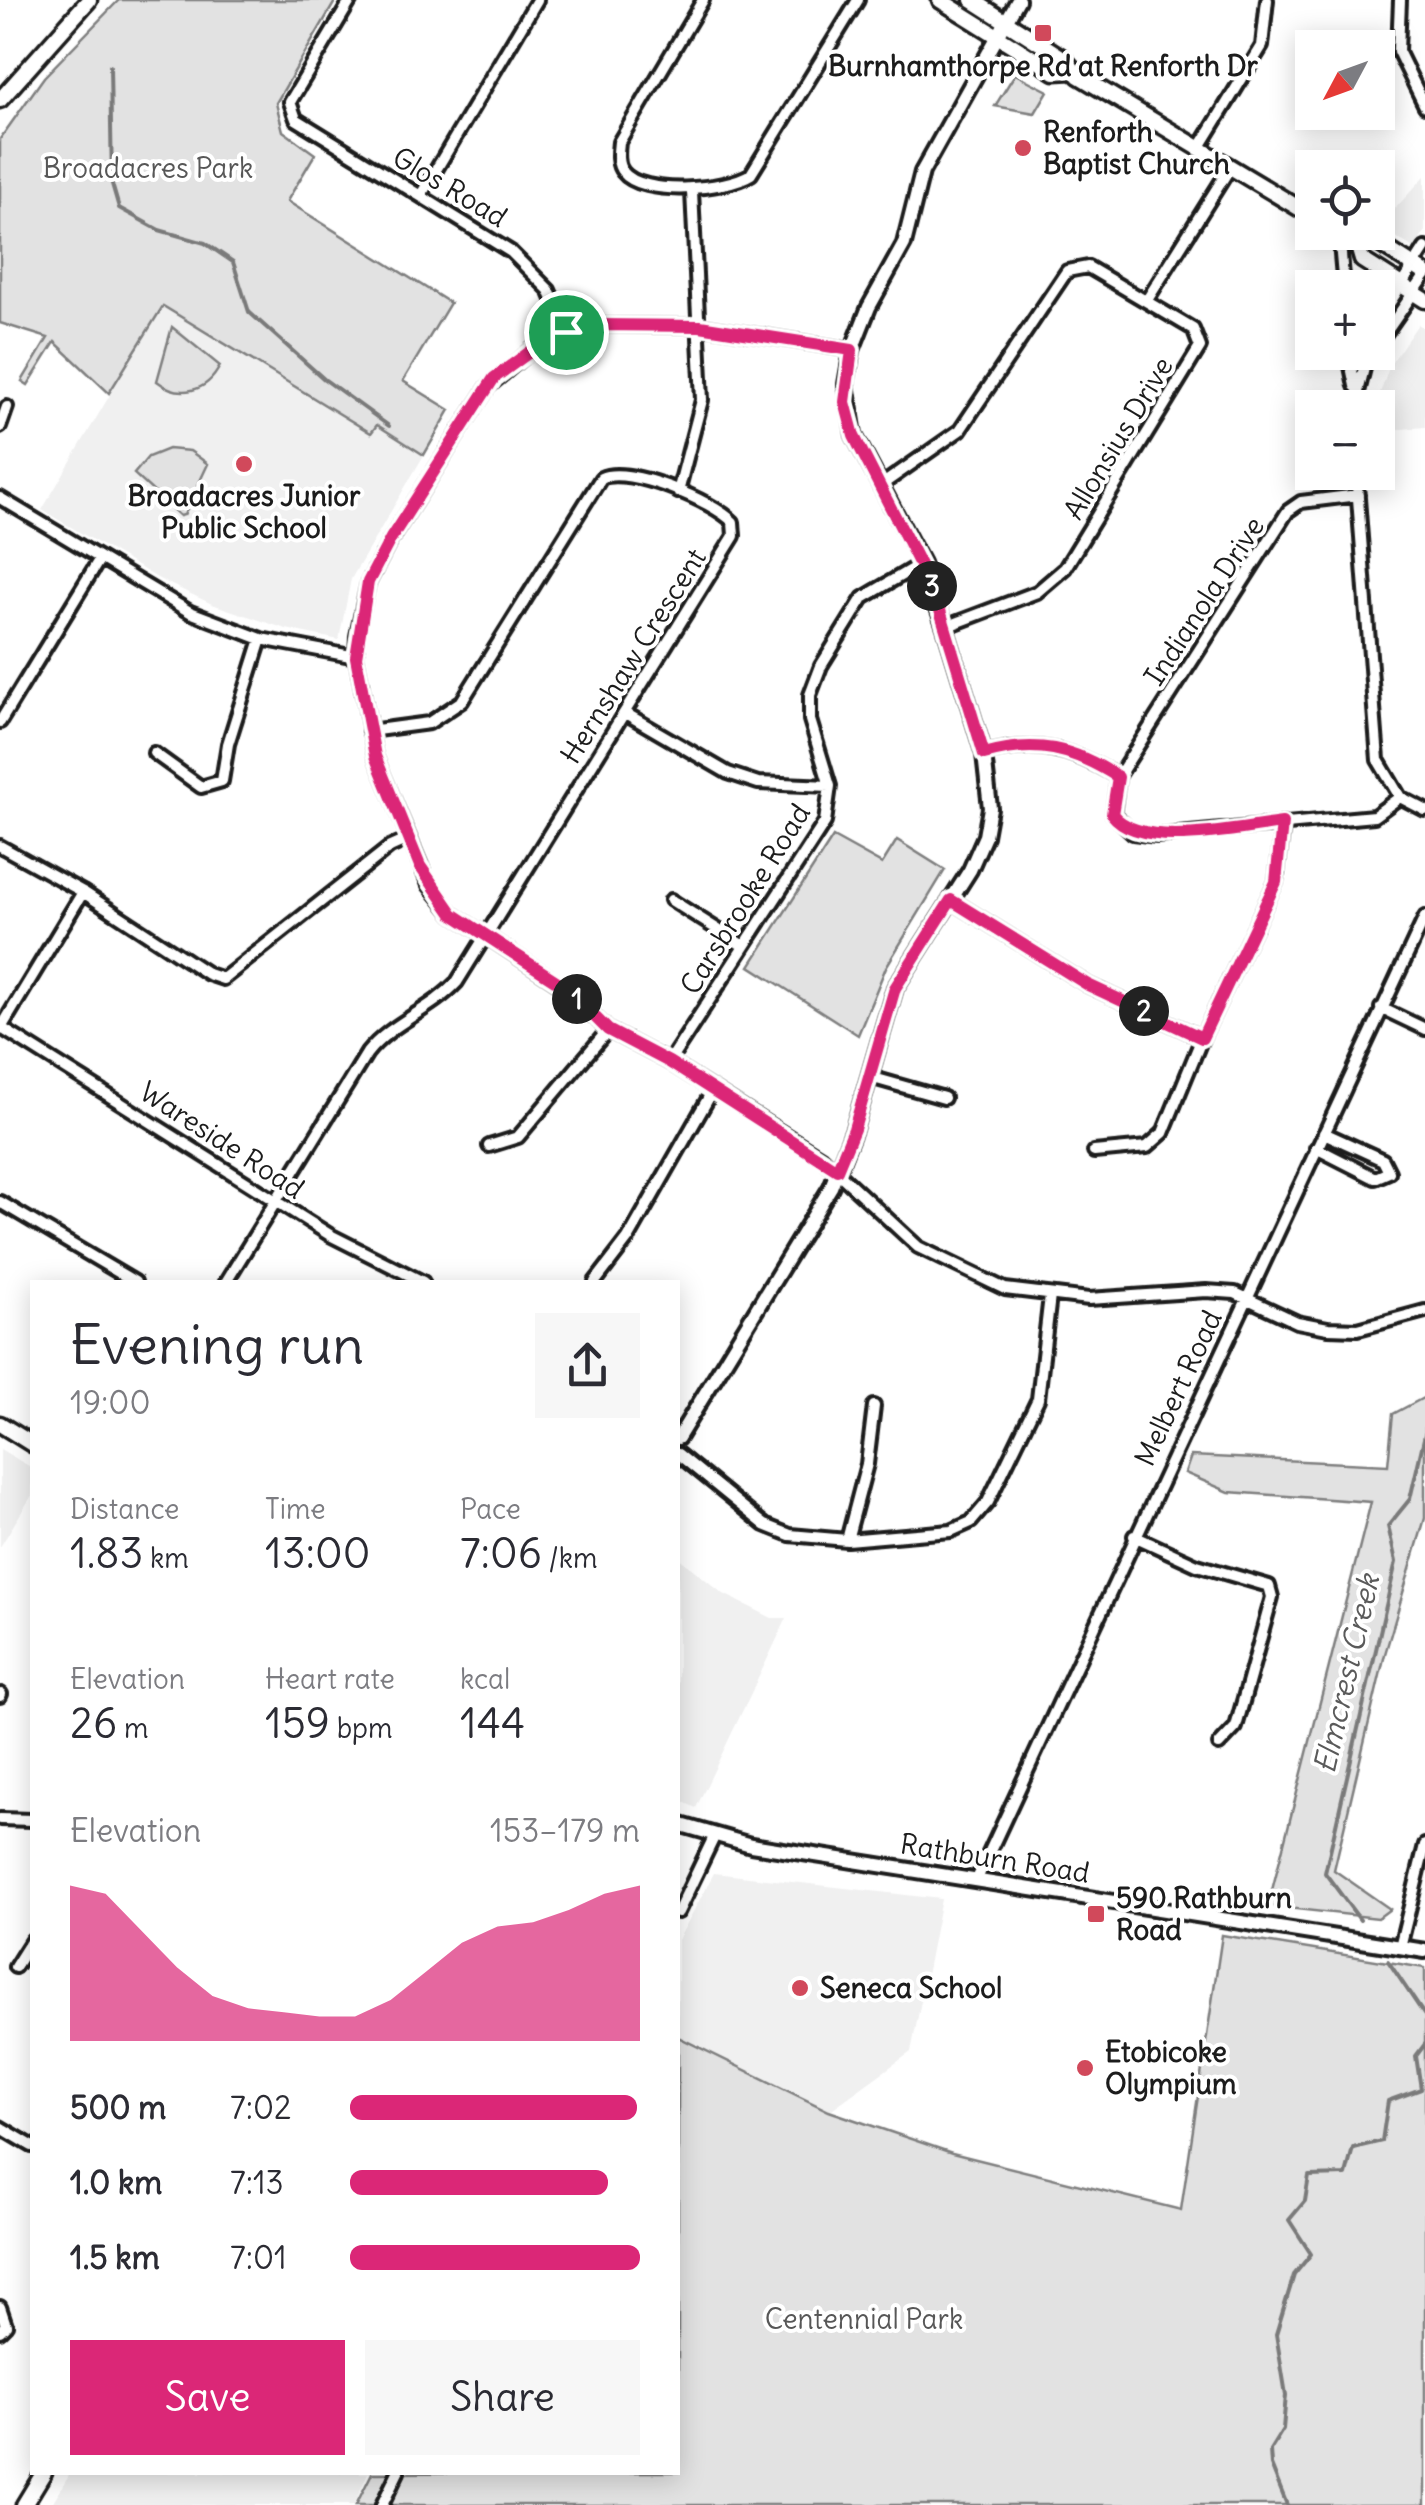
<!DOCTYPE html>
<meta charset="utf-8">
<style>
:root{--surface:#fff;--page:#f7f7f7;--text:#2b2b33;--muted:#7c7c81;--accent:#db2777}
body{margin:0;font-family:Delius,sans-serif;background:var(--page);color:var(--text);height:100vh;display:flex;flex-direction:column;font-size:38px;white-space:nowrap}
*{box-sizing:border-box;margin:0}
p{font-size:32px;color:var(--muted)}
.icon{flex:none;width:55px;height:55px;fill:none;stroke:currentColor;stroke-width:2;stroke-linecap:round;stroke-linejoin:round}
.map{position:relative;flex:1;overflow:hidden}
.side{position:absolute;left:30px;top:1280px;width:650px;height:1195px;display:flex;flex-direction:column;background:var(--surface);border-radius:0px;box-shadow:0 5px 25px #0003}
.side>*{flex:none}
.needle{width:65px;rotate:229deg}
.controls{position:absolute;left:1295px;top:30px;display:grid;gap:20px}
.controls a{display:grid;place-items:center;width:100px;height:100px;border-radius:0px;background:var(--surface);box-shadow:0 5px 25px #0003;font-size:50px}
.pin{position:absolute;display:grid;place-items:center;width:85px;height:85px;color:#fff;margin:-42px;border:5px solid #fff;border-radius:50%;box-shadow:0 2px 10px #0007}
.km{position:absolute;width:50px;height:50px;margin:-25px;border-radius:50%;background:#222;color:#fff;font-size:28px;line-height:50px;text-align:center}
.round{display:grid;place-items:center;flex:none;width:105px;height:105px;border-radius:0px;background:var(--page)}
.overview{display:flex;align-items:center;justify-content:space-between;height:170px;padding:0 40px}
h1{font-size:55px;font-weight:600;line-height:75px}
.figures{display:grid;grid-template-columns:repeat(3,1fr);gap:15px;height:170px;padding:10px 40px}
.figures div{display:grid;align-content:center}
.figures b{font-size:42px;font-weight:600}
.figures small{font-size:28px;font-weight:400}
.figures p{font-size:28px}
.chart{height:280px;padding:20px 40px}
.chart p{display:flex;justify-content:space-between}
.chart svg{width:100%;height:180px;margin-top:10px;fill:var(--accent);opacity:.7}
.button{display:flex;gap:20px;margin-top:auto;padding:20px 40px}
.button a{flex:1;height:115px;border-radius:0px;background:var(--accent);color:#fff;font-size:40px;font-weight:600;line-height:115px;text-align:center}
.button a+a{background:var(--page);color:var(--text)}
ul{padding:0 40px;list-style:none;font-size:32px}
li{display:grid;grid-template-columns:160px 120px 1fr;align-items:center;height:75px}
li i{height:25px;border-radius:12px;background:var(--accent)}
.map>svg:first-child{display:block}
.built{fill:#f0f0f0}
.green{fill:#e2e2e2;stroke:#7f7f7f;stroke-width:2.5}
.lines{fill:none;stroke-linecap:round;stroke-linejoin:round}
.stream{stroke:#7a7a7a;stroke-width:4}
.minor-casing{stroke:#1c1c1c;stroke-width:18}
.tertiary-casing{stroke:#1c1c1c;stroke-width:20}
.secondary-casing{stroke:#1c1c1c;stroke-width:21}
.minor{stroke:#fff;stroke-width:10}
.tertiary{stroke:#fff;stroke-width:12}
.secondary{stroke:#fff;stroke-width:14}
.route-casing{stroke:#fff;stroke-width:20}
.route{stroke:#db2777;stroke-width:12}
.poi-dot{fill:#d1495b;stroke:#fff;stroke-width:4}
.labels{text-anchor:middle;stroke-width:8;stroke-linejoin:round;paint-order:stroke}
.poi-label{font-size:28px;font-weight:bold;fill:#1c1c1c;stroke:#fff;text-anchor:start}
.park-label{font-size:28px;fill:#575757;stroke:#fff}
.street-label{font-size:28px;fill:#1c1c1c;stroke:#fff}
.water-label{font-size:30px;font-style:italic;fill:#5a5a5a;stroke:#fff}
</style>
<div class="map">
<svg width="1425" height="2505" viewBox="0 0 1425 2505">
<rect width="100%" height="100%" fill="#fff"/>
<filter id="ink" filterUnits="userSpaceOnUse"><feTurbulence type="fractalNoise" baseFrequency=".01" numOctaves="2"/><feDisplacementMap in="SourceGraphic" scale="20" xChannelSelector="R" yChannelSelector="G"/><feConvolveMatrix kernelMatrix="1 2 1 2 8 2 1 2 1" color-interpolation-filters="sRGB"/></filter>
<g filter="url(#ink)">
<path class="built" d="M1425,176V231L1415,249L1379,226Z
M163,305L370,432L376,425L424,455L351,579L339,640L286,629L212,604L159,579L42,510Z
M1418,324L1425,329V427L1378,431V399L1390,365Z
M0,1449L32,1468V1495L0,1547Z
M678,1557L722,1593L772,1618H787L696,1808L678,1799Z
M714,1873L941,1899L911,2052L829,2111L678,2037V1940Z
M70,2473H368L354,2505H51Z"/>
<path class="green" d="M119,0H336L276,103L283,131L315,154L287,201L450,303L403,381L450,410L424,455L377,425L371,433L163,306L109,393L55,342L28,385L22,381L48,338L0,323V139L44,77Z
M1015,74L1048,91L1035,113L995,106Z
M172,327L220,366C207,392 180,399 157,381Z
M168,449L190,451L208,464L184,515L180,516L134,474L148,457Z
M833,837L882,864L897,840L945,870L886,967L858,1035L750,966Z
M1425,1397V1518L1385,1654L1334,1870L1390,1909L1378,1918L1268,1906L1371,1502L1229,1492L1185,1473L1191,1456L1388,1465L1393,1414Z
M1222,1935L1425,1968V2505H356L372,2473L678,2472V2037L829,2111L952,2153L1181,2210Z"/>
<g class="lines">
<path class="stream" d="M110,66L112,184L119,208L159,230L205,243L233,262L249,312L324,379L389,426
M1360,1920L1325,1873L1396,1562L1388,1526L1410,1499L1425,1434
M1388,1961L1425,2016
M1287,2505L1271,2465L1270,2450L1283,2429L1286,2395L1276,2334L1294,2275L1311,2254L1289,2220L1305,2201L1309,2176L1346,2175L1353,2148L1382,2141L1388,2101L1421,2089L1416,2056L1425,2044"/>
<defs>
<path id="minor" d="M351,0L290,102L296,119L511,252L549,290L567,332
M703,0L619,142C618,151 616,164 623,172C642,197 726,190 751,174L858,0
M1400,0L1398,51L1425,106
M1200,147L1262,46L1267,0
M421,195L537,0
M1339,232L1344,288
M1147,300L1231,166
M1378,321L1425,248
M1378,344L1425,276
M852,350L701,326L599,325L537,345L488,387L391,539L368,583L357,636L356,657L375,756L429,885L453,914L564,987L608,1030L669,1062L821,1157L918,1247L1005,1289L1089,1299L1206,1291L1235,1293L1297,1322L1328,1328L1358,1329L1425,1311
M1348,352L1355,386
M1354,408L1368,352
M0,427L7,407
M1356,472L1378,760L1400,797L1425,810
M880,486L960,430L1067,271L1088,267L1193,329L1200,347L1065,568L1037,592L945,627
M678,492L702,400L692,191
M1358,495L1301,502L1288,511L1118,777L1113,814L1133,833L1157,836L1374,816L1400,797
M0,498L190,612L261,639L356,657
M625,713L728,773L758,783L830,786
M0,722L99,560
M154,753L201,787L222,781L228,744L261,639
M984,754C1036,739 1073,749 1118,777
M0,846L83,892L208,974L223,979L390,847L408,839
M671,900L742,945
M951,900L1088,985L1202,1038
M1381,1008L1425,1029
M0,1027L330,1235L423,1282
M1,1028L83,892
M669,1062L825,822L830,786L810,720V695L821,666L863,598L922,563
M870,1077L944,1098
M489,1146L518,1137L608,1030
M1316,1148L1375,1178L1389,1172L1383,1160L1324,1133
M1094,1152L1147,1147L1163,1133L1202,1038L1276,882L1283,823
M0,1202L135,1282
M226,1282L367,1053C392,1022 430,1011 457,982L734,536L733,522C713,501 628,465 601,478L462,701L429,723L369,731
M595,1282L628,1239L713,1090
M678,1454L765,1525L790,1535L847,1540L951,1531L971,1522L988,1502L1038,1399L1050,1296
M1134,1536L1197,1565L1269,1586L1272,1597L1236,1727L1219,1745
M847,1540L867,1464L874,1406
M0,1696L1,1694
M0,1819L32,1820
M977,1879L1425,917
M678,1912L714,1837
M1400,1947L1425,1845
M15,1967L32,1940
M0,2127L32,2146
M0,2307L6,2325L0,2331
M382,2505L398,2472"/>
<path id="tertiary" d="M678,1438L831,1187L854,1129L895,988L970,870L985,836L990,808L984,754L945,627L922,563L854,435L846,384L852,350L869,307L904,244L922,172L1018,0
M678,1824L751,1845L1425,1951"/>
<path id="secondary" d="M940,0L1055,72L1072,71
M972,0L1063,58L1079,76L1312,216
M0,100L89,0
M1339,232L1357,243L1375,241L1425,273
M1357,243L1362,260L1425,300
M0,1424L32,1444
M24,2505L44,2472"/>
</defs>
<use href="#minor" class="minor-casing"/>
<use href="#tertiary" class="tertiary-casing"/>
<use href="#secondary" class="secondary-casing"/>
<use href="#minor" class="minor"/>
<use href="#tertiary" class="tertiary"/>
<use href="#secondary" class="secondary"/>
</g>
</g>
<g class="lines" filter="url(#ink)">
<defs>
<path id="route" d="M599,325L700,326L852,350L845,402L854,436L935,594L984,754C1036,739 1073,748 1118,777L1112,814C1141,852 1239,828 1282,823L1276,882L1202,1038L1088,985L951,900L895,988L854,1129L837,1170L669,1062L608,1030L564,986L453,914L420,866L375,756L356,657L368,582L391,538L494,378L546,340Z"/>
</defs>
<use href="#route" class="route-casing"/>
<use href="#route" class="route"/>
</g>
<g class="poi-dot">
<rect x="1033" y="23" width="20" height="20" rx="5"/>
<circle cx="1023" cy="148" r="10"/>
<circle cx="244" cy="464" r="10"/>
<rect x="1086" y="1904" width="20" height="20" rx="5"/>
<circle cx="800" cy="1988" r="10"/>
<circle cx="1085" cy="2068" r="10"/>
</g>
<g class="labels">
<g class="poi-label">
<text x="1043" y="76" text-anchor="middle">Burnhamthorpe Rd at Renforth Dr</text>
<text x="1043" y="142">Renforth<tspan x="1043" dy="32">Baptist Church</tspan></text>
<text x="244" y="506" text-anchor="middle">Broadacres Junior<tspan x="244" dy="32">Public School</tspan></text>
<text x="1116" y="1908">590 Rathburn<tspan x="1116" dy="32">Road</tspan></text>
<text x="820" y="1998">Seneca School</text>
<text x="1105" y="2062">Etobicoke<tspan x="1105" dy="32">Olympium</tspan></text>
</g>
<g class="park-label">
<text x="148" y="178">Broadacres Park</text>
<text x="864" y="2329">Centennial Park</text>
</g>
<g class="street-label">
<text transform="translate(450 187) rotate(31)" y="10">Glos Road</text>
<text transform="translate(1118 438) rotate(-59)" y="10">Allonsius Drive</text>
<text transform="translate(1204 601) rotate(-57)" y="10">Indianola Drive</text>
<text transform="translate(633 656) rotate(-58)" y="10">Hernshaw Crescent</text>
<text transform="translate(745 899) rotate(-58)" y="10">Carsbrooke Road</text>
<text transform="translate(222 1140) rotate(33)" y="10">Wareside Road</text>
<text transform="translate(1178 1388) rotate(-65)" y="10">Melbert Road</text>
<text transform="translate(995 1858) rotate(9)" y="10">Rathburn Road</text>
</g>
<g class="water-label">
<text transform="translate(1347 1674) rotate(-77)" y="10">Elmcrest Creek</text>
</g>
</g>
</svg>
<div class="controls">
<a><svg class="needle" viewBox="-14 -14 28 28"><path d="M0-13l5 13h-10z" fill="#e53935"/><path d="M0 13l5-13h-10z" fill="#7c7c81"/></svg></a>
<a><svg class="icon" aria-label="locate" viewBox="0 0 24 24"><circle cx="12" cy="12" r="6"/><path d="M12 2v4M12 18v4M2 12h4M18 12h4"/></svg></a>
<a>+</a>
<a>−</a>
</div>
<div class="pin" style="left:566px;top:332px;background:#1e9e55"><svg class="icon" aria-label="arrive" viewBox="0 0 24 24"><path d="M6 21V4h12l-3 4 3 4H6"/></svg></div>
<b class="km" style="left:577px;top:999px">1</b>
<b class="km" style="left:1144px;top:1011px">2</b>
<b class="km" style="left:932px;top:586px">3</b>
<section class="side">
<div class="overview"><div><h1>Evening run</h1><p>19:00</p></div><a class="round"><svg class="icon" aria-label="share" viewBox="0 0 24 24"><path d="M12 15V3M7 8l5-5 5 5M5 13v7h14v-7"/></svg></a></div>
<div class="figures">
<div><p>Distance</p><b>1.83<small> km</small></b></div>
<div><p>Time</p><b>13:00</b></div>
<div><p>Pace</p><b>7:06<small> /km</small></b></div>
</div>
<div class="figures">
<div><p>Elevation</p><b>26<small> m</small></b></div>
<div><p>Heart rate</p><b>159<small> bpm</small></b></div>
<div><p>kcal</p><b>144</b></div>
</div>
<div class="chart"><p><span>Elevation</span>153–179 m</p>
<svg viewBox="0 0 160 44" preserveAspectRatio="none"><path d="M0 44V6L10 8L20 17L30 26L40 33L50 36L60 37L70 38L80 38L90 34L100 27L110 20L120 16L130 15L140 12L150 8L160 6V44z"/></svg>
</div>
<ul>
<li><b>500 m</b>7:02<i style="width:99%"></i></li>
<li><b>1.0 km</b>7:13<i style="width:89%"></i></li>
<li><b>1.5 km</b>7:01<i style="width:100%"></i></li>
</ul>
<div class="button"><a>Save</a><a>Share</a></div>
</section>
</div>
